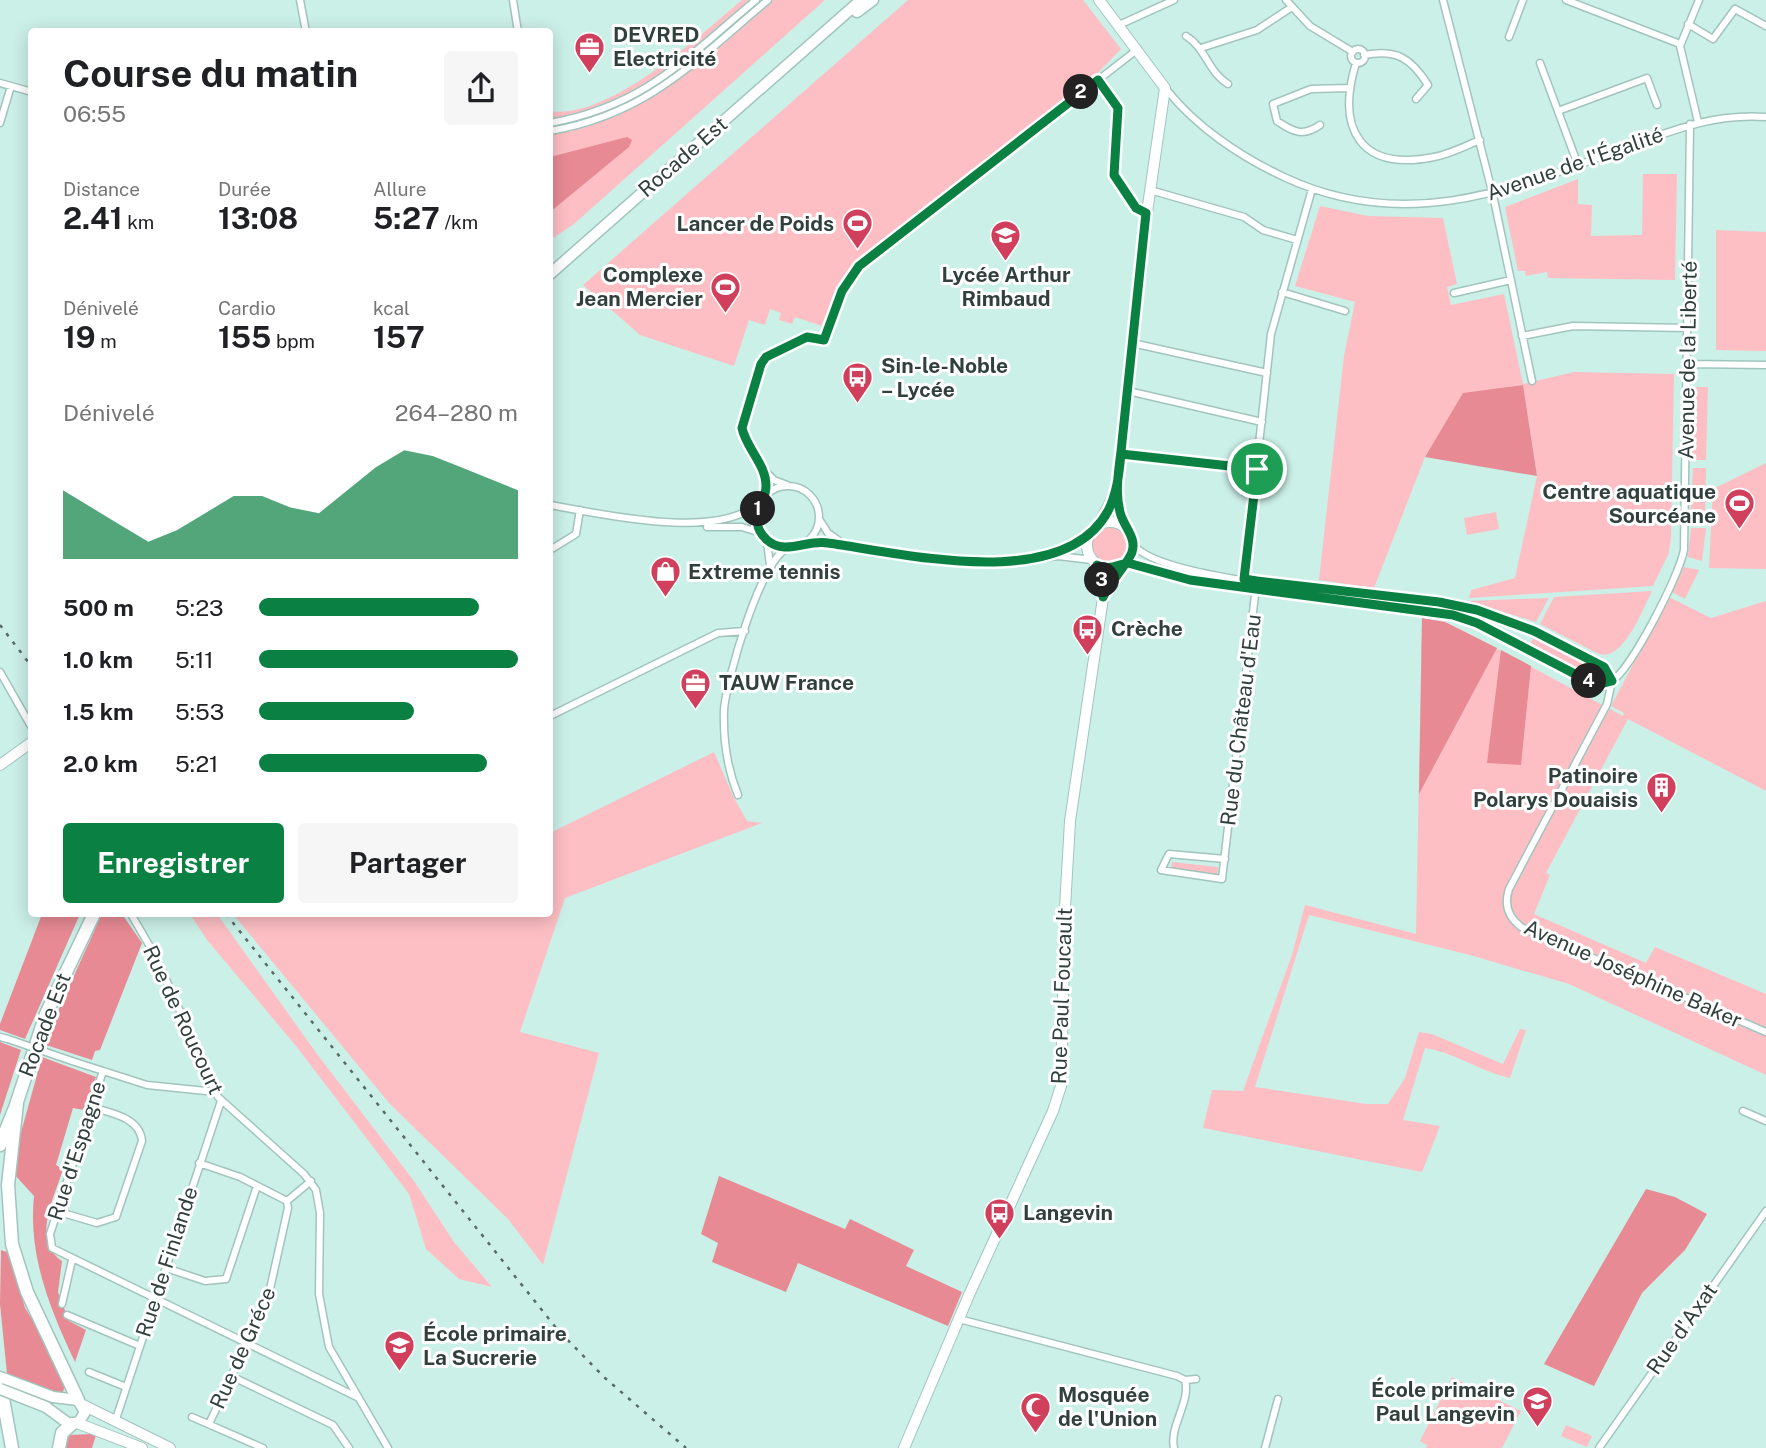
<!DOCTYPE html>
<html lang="fr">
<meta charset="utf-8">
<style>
:root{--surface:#fff;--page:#f6f6f6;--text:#202124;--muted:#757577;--accent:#0b8043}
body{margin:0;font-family:"Public Sans",sans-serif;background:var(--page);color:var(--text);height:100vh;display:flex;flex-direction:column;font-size:26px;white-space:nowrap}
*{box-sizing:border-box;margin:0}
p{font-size:23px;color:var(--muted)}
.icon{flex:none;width:38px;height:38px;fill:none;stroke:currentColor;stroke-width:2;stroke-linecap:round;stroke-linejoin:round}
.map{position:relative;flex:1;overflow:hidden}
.details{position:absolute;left:28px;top:28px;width:525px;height:889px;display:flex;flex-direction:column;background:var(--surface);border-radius:7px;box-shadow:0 4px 18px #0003}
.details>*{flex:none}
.pin{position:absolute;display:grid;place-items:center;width:60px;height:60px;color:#fff;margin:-30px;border:4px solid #fff;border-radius:50%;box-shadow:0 2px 7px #0007}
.km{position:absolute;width:35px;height:35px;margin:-18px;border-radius:50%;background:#222;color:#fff;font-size:19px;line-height:35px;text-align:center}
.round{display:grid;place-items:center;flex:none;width:74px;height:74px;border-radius:7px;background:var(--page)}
.headline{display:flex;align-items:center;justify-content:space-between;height:119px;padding:0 35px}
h1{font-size:38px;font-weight:700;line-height:52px}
.stats{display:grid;grid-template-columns:repeat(3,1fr);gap:10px;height:119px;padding:7px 35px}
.stats div{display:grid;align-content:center}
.stats b{font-size:30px;font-weight:700}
.stats small{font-size:19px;font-weight:400}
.stats p{font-size:19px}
.chart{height:196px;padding:14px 35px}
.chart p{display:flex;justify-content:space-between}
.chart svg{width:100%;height:126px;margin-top:7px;fill:var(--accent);opacity:.7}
.cta{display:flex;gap:14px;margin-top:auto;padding:14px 35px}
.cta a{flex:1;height:80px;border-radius:7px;background:var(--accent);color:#fff;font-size:28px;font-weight:700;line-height:80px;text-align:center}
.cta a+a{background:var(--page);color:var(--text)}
ul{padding:0 35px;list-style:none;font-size:23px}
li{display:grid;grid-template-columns:112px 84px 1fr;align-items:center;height:52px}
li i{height:18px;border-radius:9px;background:var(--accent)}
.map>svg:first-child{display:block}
.green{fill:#fdbfc4}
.forest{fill:#e88a94}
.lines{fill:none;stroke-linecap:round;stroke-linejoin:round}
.street-casing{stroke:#a1c5bd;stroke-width:9}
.secondary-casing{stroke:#a1c5bd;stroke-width:12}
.primary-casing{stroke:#a1c5bd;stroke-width:13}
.highway-casing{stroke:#a1c5bd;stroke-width:15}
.street{stroke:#fff;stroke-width:6}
.secondary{stroke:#fff;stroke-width:10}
.primary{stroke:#fff;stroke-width:10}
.highway{stroke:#fff;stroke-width:12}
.rail{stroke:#576b67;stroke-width:2.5;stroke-dasharray:3.5 7;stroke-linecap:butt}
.street-bridge-casing{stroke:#a1c5bd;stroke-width:9;stroke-linecap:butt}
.primary-bridge-casing{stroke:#a1c5bd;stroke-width:13;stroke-linecap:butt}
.street-bridge{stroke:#fff;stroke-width:6}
.primary-bridge{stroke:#fff;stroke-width:10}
.route-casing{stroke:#fff;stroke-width:14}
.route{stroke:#0b8043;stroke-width:9}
.labels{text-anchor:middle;stroke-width:6;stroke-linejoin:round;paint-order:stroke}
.poi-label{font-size:21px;font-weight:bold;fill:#31403d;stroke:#fff;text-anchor:start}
.street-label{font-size:21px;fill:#31403d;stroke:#fff}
</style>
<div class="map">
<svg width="1766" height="1448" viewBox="0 0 1766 1448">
<rect width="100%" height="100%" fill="#cbf0e8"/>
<path class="green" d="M742,0H825L574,224L550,240V111C609,120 699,36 742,0Z
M908,0H1083L1121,49L1093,78L861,261L836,293L825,327L795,317L792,324L779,320L781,313L770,309L765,325L749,320L734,366L640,335L583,285Z
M1643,174H1677L1675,280L1548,278L1547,272L1526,276L1525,271H1518L1505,207L1578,179V204L1592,205L1591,236L1642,235Z
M1320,206L1368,216L1443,218L1457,284L1447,287L1451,305L1504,294L1523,384L1574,372L1674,374L1671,539L1668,555L1653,586L1469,598L1471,590L1515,578L1537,476L1523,385L1463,394L1425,457L1374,588L1319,580L1344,356L1355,302L1295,286Z
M1716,230L1766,232V351L1716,350Z
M1692,387H1708L1706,460H1691Z
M1766,463V569L1709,568L1713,489Z
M1693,468H1706L1705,521H1690Z
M1496,512L1499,529L1467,535L1464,518Z
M1092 545a18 18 0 1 1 36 0a18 18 0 1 1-36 0Z
M1691,528H1706L1702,561L1688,557Z
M1684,567L1699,570L1685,599L1672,592Z
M1652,591C1642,610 1624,661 1599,654L1540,624L1554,597Z
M1669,597L1711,618L1766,601V791L1628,719L1546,873L1550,875L1534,914L1646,963L1655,947L1766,994V1075L1569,984L1470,955L1309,915L1255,1087L1366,1104H1388L1405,1078L1419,1032L1432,1034L1503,1064L1520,1029L1526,1030L1510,1078C1479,1071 1456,1053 1425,1048L1403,1120L1440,1126L1422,1172L1203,1128L1212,1090L1243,1091L1292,955L1305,905L1416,934L1422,618L1445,622L1462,630L1623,716L1624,713L1611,706Z
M1549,598L1536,622L1468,601Z
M1535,634L1599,669L1594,678L1530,644Z
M714,752L734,798L747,821L762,823L565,898L520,1032L599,1053L543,1265L508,1219L390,1104L233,914H550V833Z
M1172,862L1218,867L1217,876L1171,871Z
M190,914H217L317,1054L414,1181L454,1242L492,1287L459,1279L426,1249L409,1194L296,1046L207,940Z
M1452,1377L1521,1411L1502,1448H1426L1427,1445L1420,1441Z
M1566,1425L1592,1436L1587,1447L1561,1436Z"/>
<path class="forest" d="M627,137L632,140L629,147L550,212V157Z
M1523,385L1537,476L1425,457L1463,393Z
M1422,618L1445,622L1497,648L1419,794Z
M1501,650L1531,666L1521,765L1487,763Z
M42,914H80L25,1039L0,1030V1024Z
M102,914H122L142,943L100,1050L95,1051L92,1060L43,1044Z
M0,1042L21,1050L0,1115Z
M42,1057L96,1077L84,1110L73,1108L56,1165L63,1169C54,1199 31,1240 62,1261L58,1292L69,1321L86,1330L75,1362C50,1309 28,1256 34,1196L14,1174L18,1143Z
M719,1176L845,1229L850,1219L914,1250L906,1266L962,1292L948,1326L798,1263L786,1292L712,1262L718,1243L701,1234Z
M1646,1189L1675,1197L1707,1214L1685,1250L1642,1293L1594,1386L1544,1364Z
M1,1250L10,1253L25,1308L46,1341L65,1385L63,1392L55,1393L7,1374L0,1304Z
M92,1434L96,1435L92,1448H66L69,1435Z"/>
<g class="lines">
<defs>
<path id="street" d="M300,0L306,32
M513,0L518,32
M1286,0L1310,26L1353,52
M1443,0L1493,195L1532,381
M1566,0L1680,44
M1688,24L1713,39L1735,9L1766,26
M1119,25L1174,0
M1186,36C1206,48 1208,72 1228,84
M1509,37L1523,0
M1201,48L1257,30L1292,7
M1351 56a7 7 0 1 1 14 0a7 7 0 1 1-14 0Z
M1364,55C1397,49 1411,58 1428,85L1416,99
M1356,63C1336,129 1360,172 1434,157C1450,154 1465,146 1480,140
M1540,63L1578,165
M1098,80L1117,108L1114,175L1136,208L1146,213
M0,83L32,92
M1166,89C1196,127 1241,157 1284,177C1405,234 1511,190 1627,147C1674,130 1715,113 1766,117
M1558,111L1647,78L1657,105
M1698,122L1680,46L1699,0
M0,123L11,86
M550,123C644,106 685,59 756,0
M1320,125C1303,137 1293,132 1277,121L1273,104L1311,89L1349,88
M550,131C648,114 695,61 768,0
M1150,190L1244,217L1263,230L1297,240
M1282,292L1345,311
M1454,293L1511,280
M1522,336L1573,326L1689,328
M1132,343L1267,373
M1689,364L1766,365
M1128,391L1262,422
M1121,455L1257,469
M764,470L774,480L787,485
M757 517a31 31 0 1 1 62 0a31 31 0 1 1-62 0Z
M764,497C771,470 747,452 742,428L762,361L807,337L824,339L842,291L859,266L1138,49
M550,505C603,514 720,542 761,501
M819,519L828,533L842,543
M707,527H742L761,533
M767,542L770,565
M803,544L827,542L885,552L991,563L1058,556L1092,560
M1133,544C1160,583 1384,595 1439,602L1477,610L1534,631L1604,667L1612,681
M550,550L576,534L580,510
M1046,555L1073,544L1091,531
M1124,563L1139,564L1204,582L1453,615L1477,623L1596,685C1601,685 1608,684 1612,681C1632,668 1680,574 1684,550L1690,124
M1244,582L1271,334L1312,189
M0,672L32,728
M1612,681L1607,704L1509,889C1504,904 1508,917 1521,927L1766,1032
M550,716L718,633L745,631
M738,795C727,768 723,739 724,710C726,681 762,554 789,548
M1225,859L1169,854L1161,870L1222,879C1234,782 1245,684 1256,586
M131,914L156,957L218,1097L304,1174L316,1190L320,1213L319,1294L329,1347L388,1448
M0,1037L8,1039
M72,1061L147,1085L216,1092
M103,1071L50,1234L52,1248L357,1397
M1743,1111L1766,1121
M199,1163L240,1177L287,1201L288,1208L268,1298L209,1424
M287,1201L311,1181
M56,1211L97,1223L116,1217L142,1141C140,1117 110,1113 91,1107
M166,1268L205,1281L226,1279L257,1186
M62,1304L72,1260
M67,1315L140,1346
M959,1319L1177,1376L1185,1380L1196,1379
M89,1372L126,1387
M231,1376L333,1425L349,1448
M192,1417L263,1448
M115,1422L221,1101
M1174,1448C1169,1426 1191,1402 1185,1380
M1265,1448L1278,1399
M1599,1448L1766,1211"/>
<path id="secondary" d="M1099,0L1165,88L1144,233L1117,487L1120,513L1125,528
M1087 545a23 23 0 1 1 46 0a23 23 0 1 1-46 0Z
M1099,524L1116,491
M1104,594L1121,565
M0,765L32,742
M83,1405L170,1448
M77,1423L142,1448
M904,1448L969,1295L1053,1111L1061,1086L1065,908L1070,821L1103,598L1102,579L1097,565"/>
<path id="primary" d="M857,12L873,0
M550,274L861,0
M0,1377L53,1397L78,1400L85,1412L79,1422L69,1424L46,1407"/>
<path id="highway" d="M17,1103L8,1185L12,1244L27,1292L78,1400
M14,1111L46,1014L94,914
M0,1145L14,1110
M0,1382L12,1448
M59,1448L62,1433L72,1424"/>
</defs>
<use href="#street" class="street-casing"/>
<use href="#secondary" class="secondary-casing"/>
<use href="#primary" class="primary-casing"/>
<use href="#highway" class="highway-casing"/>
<use href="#street" class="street"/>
<use href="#secondary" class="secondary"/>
<use href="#primary" class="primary"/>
<use href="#highway" class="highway"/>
<path class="rail" d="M0,625L32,667
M226,914L557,1329L605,1378L686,1448"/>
<defs>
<path id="street-bridge" d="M8,1039L72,1061"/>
<path id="primary-bridge" d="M0,1389L46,1407"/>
</defs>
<use href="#street-bridge" class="street-bridge-casing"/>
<use href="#primary-bridge" class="primary-bridge-casing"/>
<use href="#street-bridge" class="street-bridge"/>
<use href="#primary-bridge" class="primary-bridge"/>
</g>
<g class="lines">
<defs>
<path id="route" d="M1257,469L1121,454C1119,474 1117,493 1108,511C1063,594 902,553 828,543C807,539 785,556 767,540C746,521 766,506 766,486C766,464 746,448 742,428L761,364L766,357L807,337L824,340L842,291L859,266L1098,80L1118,108L1114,175L1136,208L1146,213L1122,442C1120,465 1114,489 1120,512C1123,526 1137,537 1132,552C1129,562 1110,582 1103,597L1102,579L1097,565C1110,571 1116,565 1128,563L1190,580L1256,589L1257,581L1439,602L1477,610L1534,631L1604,667L1612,681L1596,685L1477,623L1453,615L1256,589L1257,581L1244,579L1257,469"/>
</defs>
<use href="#route" class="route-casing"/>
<use href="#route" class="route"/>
</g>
<defs>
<symbol id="office-pin" viewBox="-11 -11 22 30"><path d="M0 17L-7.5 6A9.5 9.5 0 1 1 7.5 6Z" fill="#d0405c" stroke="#fff"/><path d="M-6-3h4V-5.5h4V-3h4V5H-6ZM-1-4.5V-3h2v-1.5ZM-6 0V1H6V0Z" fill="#fff"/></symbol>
<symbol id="stadium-pin" viewBox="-11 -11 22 30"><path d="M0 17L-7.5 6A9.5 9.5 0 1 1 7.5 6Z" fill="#d0405c" stroke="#fff"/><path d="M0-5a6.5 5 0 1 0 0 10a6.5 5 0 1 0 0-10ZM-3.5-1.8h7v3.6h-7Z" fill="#fff"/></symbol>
<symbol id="school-pin" viewBox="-11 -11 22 30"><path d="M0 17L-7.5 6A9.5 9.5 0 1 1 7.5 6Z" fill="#d0405c" stroke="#fff"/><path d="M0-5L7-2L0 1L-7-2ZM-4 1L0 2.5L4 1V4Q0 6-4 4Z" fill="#fff"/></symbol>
<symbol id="bus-pin" viewBox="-11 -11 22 30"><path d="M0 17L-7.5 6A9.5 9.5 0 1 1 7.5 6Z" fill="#d0405c" stroke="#fff"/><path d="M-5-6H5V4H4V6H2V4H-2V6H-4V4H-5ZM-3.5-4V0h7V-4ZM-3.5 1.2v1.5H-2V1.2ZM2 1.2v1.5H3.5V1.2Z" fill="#fff"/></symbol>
<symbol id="shop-pin" viewBox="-11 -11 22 30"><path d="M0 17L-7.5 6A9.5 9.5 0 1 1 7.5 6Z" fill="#d0405c" stroke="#fff"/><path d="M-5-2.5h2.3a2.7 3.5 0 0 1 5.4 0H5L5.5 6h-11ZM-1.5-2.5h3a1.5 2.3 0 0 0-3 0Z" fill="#fff"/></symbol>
<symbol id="building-pin" viewBox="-11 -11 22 30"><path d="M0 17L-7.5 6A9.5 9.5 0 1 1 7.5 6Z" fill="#d0405c" stroke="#fff"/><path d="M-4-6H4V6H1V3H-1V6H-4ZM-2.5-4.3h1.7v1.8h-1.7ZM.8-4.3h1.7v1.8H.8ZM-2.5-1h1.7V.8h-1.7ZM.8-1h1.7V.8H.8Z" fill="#fff"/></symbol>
<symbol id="mosque-pin" viewBox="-11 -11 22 30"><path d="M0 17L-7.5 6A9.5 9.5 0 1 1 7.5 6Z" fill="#d0405c" stroke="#fff"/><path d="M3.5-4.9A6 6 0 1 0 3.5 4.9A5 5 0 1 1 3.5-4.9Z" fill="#fff"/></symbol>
</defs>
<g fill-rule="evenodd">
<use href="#office-pin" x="572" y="30" width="35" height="47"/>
<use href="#stadium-pin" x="840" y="206" width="35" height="47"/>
<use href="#school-pin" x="988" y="218" width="35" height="47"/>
<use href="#stadium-pin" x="708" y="270" width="35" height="47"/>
<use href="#bus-pin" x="840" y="360" width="35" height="47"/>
<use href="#stadium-pin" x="1722" y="486" width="35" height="47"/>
<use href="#shop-pin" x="648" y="554" width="35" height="47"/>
<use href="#bus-pin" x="1070" y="612" width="35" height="47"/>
<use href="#office-pin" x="678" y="666" width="35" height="47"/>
<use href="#building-pin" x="1644" y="770" width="35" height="47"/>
<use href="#bus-pin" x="982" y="1196" width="35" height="47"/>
<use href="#school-pin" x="382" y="1328" width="35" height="47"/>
<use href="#school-pin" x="1520" y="1384" width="35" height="47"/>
<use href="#mosque-pin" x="1018" y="1390" width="35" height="47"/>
</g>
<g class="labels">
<g class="poi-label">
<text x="613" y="42">DEVRED<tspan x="613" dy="24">Electricité</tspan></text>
<text x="834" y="231" text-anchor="end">Lancer de Poids</text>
<text x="703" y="282" text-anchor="end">Complexe<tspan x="703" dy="24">Jean Mercier</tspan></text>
<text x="1006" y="282" text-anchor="middle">Lycée Arthur<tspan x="1006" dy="24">Rimbaud</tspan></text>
<text x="881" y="373">Sin-le-Noble<tspan x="881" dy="24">– Lycée</tspan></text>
<text x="1716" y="499" text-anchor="end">Centre aquatique<tspan x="1716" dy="24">Sourcéane</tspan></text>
<text x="688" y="579">Extreme tennis</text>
<text x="1111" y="636">Crèche</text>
<text x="719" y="690">TAUW France</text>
<text x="1638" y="783" text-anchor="end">Patinoire<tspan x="1638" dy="24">Polarys Douaisis</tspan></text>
<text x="1023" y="1220">Langevin</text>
<text x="423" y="1341">École primaire<tspan x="423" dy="24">La Sucrerie</tspan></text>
<text x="1515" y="1397" text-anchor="end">École primaire<tspan x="1515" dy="24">Paul Langevin</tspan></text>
<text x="1058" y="1402">Mosquée<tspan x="1058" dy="24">de l'Union</tspan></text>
</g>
<g class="street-label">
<text transform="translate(683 157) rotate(-41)" y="7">Rocade Est</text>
<text transform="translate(1575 164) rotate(-19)" y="7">Avenue de l'Égalité</text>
<text transform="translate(1688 360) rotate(-89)" y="7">Avenue de la Liberté</text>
<text transform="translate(1241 720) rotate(-83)" y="7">Rue du Château d'Eau</text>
<text transform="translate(1633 974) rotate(24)" y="7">Avenue Joséphine Baker</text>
<text transform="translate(1062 996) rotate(-88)" y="7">Rue Paul Foucault</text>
<text transform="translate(183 1020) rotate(65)" y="7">Rue de Roucourt</text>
<text transform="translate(45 1025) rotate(-69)" y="7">Rocade Est</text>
<text transform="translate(77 1151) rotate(-72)" y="7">Rue d'Espagne</text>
<text transform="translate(167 1262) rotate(-72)" y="7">Rue de Finlande</text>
<text transform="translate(1682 1329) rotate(-55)" y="7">Rue d'Axat</text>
<text transform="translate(243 1348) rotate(-66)" y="7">Rue de Gréce</text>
</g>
</g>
</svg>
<div class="pin" style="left:1257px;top:469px;background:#1e9e55"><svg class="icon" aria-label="arrive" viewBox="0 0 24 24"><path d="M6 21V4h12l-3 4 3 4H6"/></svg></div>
<b class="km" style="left:758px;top:509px">1</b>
<b class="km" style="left:1081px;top:92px">2</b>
<b class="km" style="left:1102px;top:580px">3</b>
<b class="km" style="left:1589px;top:681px">4</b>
<section class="details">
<div class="headline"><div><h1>Course du matin</h1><p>06:55</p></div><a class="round"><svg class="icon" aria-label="share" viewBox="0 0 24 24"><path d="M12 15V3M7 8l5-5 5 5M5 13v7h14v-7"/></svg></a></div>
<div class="stats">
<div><p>Distance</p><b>2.41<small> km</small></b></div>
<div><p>Durée</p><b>13:08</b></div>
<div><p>Allure</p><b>5:27<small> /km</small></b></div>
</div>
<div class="stats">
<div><p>Dénivelé</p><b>19<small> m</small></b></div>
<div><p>Cardio</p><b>155<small> bpm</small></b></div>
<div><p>kcal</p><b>157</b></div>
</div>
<div class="chart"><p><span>Dénivelé</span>264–280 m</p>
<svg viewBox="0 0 160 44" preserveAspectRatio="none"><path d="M0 44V20L10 26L20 32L30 38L40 34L50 28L60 22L70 22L80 26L90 28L100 20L110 12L120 6L130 8L140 12L150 16L160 20V44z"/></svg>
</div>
<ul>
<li><b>500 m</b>5:23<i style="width:85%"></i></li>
<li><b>1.0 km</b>5:11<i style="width:100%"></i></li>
<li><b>1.5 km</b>5:53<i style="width:60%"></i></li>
<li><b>2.0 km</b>5:21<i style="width:88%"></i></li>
</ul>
<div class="cta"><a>Enregistrer</a><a>Partager</a></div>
</section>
</div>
